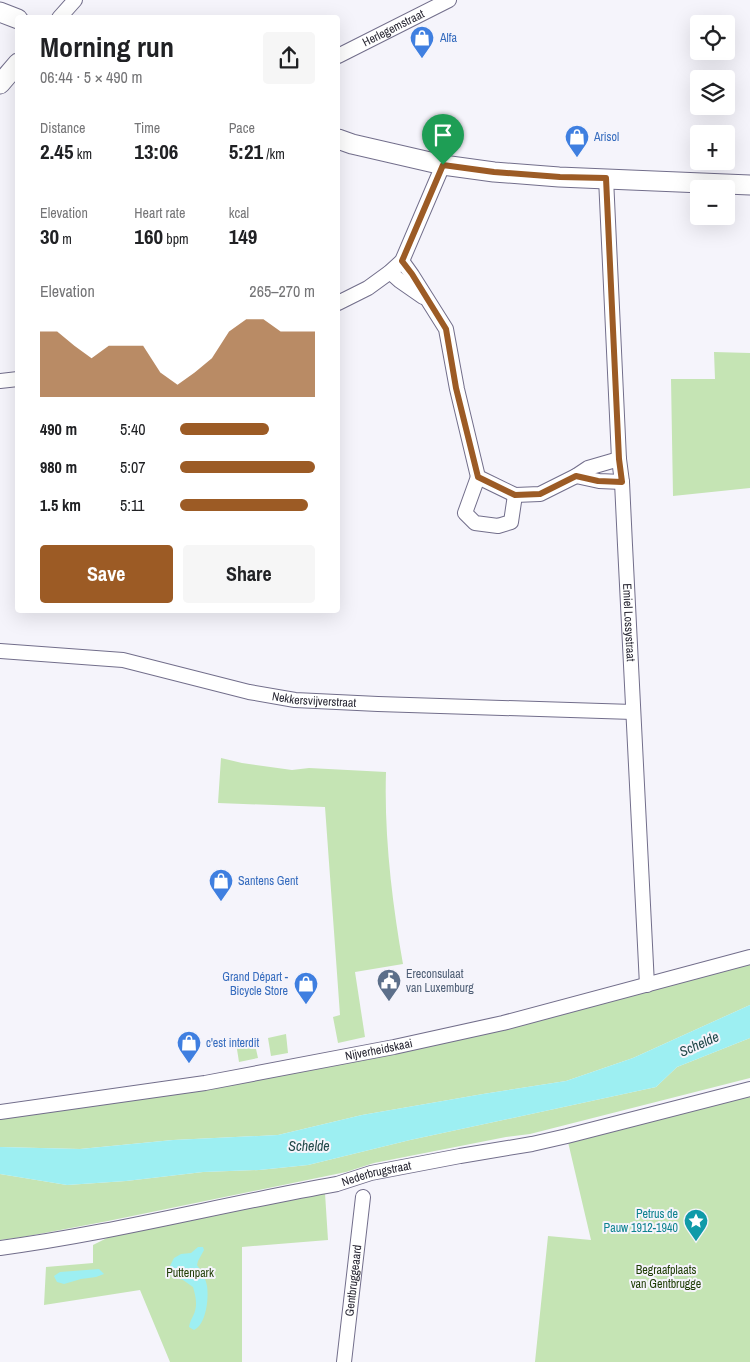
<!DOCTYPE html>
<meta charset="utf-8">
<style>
:root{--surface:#fff;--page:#f6f6f6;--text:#202124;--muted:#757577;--accent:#9c5b25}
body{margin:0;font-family:"Archivo Narrow",sans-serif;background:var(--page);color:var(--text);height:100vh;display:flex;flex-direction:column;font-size:19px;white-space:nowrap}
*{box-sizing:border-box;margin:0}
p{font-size:16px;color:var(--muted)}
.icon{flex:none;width:28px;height:28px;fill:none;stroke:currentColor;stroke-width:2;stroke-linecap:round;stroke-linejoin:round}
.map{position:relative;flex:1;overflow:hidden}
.details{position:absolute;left:15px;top:15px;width:325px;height:598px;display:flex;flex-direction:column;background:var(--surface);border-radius:5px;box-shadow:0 5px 20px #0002}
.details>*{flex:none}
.controls{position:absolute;left:690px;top:15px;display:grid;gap:10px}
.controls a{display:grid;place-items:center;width:45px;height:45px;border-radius:5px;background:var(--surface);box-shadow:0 5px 20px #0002;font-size:25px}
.pin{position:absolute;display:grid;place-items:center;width:42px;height:42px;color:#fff;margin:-51px -21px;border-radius:50% 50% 50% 0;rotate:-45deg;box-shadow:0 0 5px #0007}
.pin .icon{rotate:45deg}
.round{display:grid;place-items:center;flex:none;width:52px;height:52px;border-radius:5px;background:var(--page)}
.summary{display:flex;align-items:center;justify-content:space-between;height:85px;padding:0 25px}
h1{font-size:28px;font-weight:700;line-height:38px}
.metrics{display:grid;grid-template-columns:repeat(3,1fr);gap:8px;height:85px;padding:5px 25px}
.metrics div{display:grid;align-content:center}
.metrics b{font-size:21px;font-weight:700}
.metrics small{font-size:14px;font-weight:400}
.metrics p{font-size:14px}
.chart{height:140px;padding:10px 25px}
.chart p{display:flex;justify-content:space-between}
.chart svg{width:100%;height:90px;margin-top:5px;fill:var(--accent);opacity:.7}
.cta{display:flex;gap:10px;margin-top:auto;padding:10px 25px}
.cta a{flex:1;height:58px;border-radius:5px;background:var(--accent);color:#fff;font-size:20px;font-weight:700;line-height:58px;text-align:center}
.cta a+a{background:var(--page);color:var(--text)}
ul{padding:0 25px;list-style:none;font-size:16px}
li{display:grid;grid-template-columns:80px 60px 1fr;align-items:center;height:38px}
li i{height:12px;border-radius:6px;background:var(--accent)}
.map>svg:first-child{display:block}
.green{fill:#c5e4b4}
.water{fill:#9deff2}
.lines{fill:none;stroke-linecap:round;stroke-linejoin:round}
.street-casing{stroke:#726e8b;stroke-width:16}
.secondary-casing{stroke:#726e8b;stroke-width:21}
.street{stroke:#fff;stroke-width:14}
.secondary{stroke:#fff;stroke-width:19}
.route-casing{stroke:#fff;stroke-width:10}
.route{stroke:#9c5b25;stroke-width:6}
.labels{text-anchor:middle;stroke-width:4;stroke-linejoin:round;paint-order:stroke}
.street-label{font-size:12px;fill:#282733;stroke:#f5f4fb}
.shop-label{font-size:12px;fill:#366cbe;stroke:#f5f4fb;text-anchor:start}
.service-label{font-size:12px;fill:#4e5e75;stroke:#f5f4fb;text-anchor:start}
.culture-label{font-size:12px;fill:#0d838f;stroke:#f5f4fb;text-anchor:end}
.park-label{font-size:12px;fill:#1e3c04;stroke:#f5f4fb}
.water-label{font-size:14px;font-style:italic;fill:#22494a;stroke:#f5f4fb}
</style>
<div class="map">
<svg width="750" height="1362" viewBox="0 0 750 1362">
<rect width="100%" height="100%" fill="#f5f4fb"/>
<path class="green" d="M714,352L750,353V488L673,496L671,379H715Z
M221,758L242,763L292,770L309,768L386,772C384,834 392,902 403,964L355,972L365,1037L338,1043L333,1017L340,1015L325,807L218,803Z
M750,964V1005L633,1058L566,1081L483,1094L362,1115L278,1135L173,1140L80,1149L0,1147V1118L207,1089L395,1054L505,1029Z
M286,1034L288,1053L271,1056L268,1038Z
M750,1038V1078L530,1134L506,1137L374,1163L346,1172L108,1221L23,1237L0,1240V1174L67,1185L126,1181L203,1172L259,1170L308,1165L410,1140L656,1087L677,1067Z
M254,1040L258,1058L239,1062L236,1043Z
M750,1095V1362H535L548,1236L591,1240L568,1142Z
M325,1193L328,1240L242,1247V1362H170L140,1290L44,1305L46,1267L93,1263V1245L109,1237Z"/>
<path class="water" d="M750,1005V1038L677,1067L656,1087L410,1140L308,1165L259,1170L203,1172L126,1181L67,1185L0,1174V1147L80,1149L173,1140L278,1135L362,1115L483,1094L566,1081L633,1058Z
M198,1247H203L204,1250L198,1261L197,1265C201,1271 206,1279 207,1286C209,1298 206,1325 194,1330L189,1327C190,1322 191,1320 193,1316C198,1307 196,1297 193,1287L183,1280L172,1277L170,1266L174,1258L181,1254L191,1253Z
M99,1269L104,1274L96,1277L81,1279L64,1284L57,1282L54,1276L60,1272Z"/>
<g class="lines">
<defs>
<g id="street">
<path d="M59,18L75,0"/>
<path id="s1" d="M338,56L449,0"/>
<path id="s2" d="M606,178L619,459L622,482L625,545L647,985"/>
<path d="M402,261L412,275L446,329L457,389L478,477L515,495L540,494L576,476L588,468L619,459"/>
<path d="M390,272L400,281L423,297"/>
<path d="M338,303L368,288L390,272L402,261L443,165"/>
<path d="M0,381L18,379"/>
<path d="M576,476L599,481L622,482"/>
<path d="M478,477L465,513L475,523L498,526L511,522L515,495"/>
<path id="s3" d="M0,651L123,660L249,692L295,700L378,704L633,712"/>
<path id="s4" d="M0,1112L205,1083L394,1047L503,1023L750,957"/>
<path id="s5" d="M0,1248C113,1233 224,1204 337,1184L371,1173L460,1156L532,1144L567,1136L750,1089"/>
<path id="s6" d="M344,1362L363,1197"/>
</g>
<path id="secondary" d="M0,12L18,19
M0,84L18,63
M338,139L352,144L443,165L494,172L559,177L750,185"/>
</defs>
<use href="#street" class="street-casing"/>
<use href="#secondary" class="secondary-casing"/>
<use href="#street" class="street"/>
<use href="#secondary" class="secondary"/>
</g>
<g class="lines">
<defs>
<path id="route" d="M443,165L494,172L560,177L606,178L619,459L622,482L598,481L576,476L540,494L515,495L478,477L456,388L446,329L412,274L402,261Z"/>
</defs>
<use href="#route" class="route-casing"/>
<use href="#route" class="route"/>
</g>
<defs>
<symbol id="shop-pin" viewBox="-11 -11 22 30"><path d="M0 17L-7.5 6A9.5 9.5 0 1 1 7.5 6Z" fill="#3f7fe0" stroke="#f5f4fb"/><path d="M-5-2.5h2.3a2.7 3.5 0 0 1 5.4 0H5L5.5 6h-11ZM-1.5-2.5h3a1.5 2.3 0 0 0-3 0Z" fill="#fff"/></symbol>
<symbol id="civic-pin" viewBox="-11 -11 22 30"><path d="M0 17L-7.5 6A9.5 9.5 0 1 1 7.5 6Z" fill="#5c6f8a" stroke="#f5f4fb"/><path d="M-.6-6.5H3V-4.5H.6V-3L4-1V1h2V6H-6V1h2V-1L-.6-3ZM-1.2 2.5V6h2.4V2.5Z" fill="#fff"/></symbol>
<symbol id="sight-pin" viewBox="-11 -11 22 30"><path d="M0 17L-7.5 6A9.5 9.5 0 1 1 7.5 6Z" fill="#0f9aa8" stroke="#f5f4fb"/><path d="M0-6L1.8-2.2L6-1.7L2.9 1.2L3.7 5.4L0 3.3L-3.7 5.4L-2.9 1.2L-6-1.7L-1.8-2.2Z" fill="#fff"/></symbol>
</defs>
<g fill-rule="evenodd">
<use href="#shop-pin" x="408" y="24" width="28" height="38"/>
<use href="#shop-pin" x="563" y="123" width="28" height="38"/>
<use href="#shop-pin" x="207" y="867" width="28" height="38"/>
<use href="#civic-pin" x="375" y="967" width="28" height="38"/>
<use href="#shop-pin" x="292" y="970" width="28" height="38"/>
<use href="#shop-pin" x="175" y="1029" width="28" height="38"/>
<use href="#sight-pin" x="682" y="1207" width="28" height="38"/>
</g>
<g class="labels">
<g class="street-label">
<text dy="4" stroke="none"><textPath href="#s1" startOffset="62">Herlegemstraat</textPath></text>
<text dy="4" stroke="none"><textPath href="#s2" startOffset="445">Emiel Lossystraat</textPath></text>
<text dy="4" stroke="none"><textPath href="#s3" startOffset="319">Nekkersvijverstraat</textPath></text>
<text dy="4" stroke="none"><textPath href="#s4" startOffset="384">Nijverheidskaai</textPath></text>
<text dy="4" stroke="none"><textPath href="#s5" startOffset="384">Nederbrugstraat</textPath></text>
<text dy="4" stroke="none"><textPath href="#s6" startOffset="82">Gentbruggeaard</textPath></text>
</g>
<g class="shop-label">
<text x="440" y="42">Alfa</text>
<text x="594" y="141">Arisol</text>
<text x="238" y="885">Santens Gent</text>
<text x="288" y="981" text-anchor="end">Grand Départ -<tspan x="288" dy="14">Bicycle Store</tspan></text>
<text x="206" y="1047">c'est interdit</text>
</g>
<g class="service-label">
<text x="406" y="978">Ereconsulaat<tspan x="406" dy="14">van Luxemburg</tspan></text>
</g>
<g class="culture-label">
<text x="678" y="1218">Petrus de<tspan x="678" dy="14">Pauw 1912-1940</tspan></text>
</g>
<g class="park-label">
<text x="666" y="1274">Begraafplaats<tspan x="666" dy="14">van Gentbrugge</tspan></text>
<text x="190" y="1277">Puttenpark</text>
</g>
<g class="water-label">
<text transform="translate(699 1044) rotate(-24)" y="5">Schelde</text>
<text x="309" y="1151">Schelde</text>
</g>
</g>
</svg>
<div class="controls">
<a><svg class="icon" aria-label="locate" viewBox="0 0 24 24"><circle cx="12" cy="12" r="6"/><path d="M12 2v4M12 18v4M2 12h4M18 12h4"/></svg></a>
<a><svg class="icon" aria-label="layers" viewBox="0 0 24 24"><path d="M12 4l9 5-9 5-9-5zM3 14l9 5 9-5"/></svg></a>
<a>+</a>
<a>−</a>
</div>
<div class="pin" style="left:443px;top:165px;background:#1e9e55"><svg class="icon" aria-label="arrive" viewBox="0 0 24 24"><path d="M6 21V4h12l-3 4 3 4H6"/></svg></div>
<section class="details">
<div class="summary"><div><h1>Morning run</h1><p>06:44 · 5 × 490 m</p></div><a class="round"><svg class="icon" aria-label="share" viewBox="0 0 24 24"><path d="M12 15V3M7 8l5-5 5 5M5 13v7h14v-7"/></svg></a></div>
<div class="metrics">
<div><p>Distance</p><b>2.45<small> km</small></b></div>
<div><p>Time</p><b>13:06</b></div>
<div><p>Pace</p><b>5:21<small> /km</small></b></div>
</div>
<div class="metrics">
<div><p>Elevation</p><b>30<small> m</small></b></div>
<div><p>Heart rate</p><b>160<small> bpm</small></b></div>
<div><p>kcal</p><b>149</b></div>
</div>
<div class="chart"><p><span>Elevation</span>265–270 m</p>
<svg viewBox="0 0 160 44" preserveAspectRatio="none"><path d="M0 44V12L10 12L20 19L30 25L40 19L50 19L60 19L70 32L80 38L90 32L100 25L110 12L120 6L130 6L140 12L150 12L160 12V44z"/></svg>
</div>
<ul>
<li><b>490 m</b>5:40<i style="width:66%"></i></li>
<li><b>980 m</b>5:07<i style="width:100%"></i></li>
<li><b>1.5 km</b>5:11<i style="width:95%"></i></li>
</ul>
<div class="cta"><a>Save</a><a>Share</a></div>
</section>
</div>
